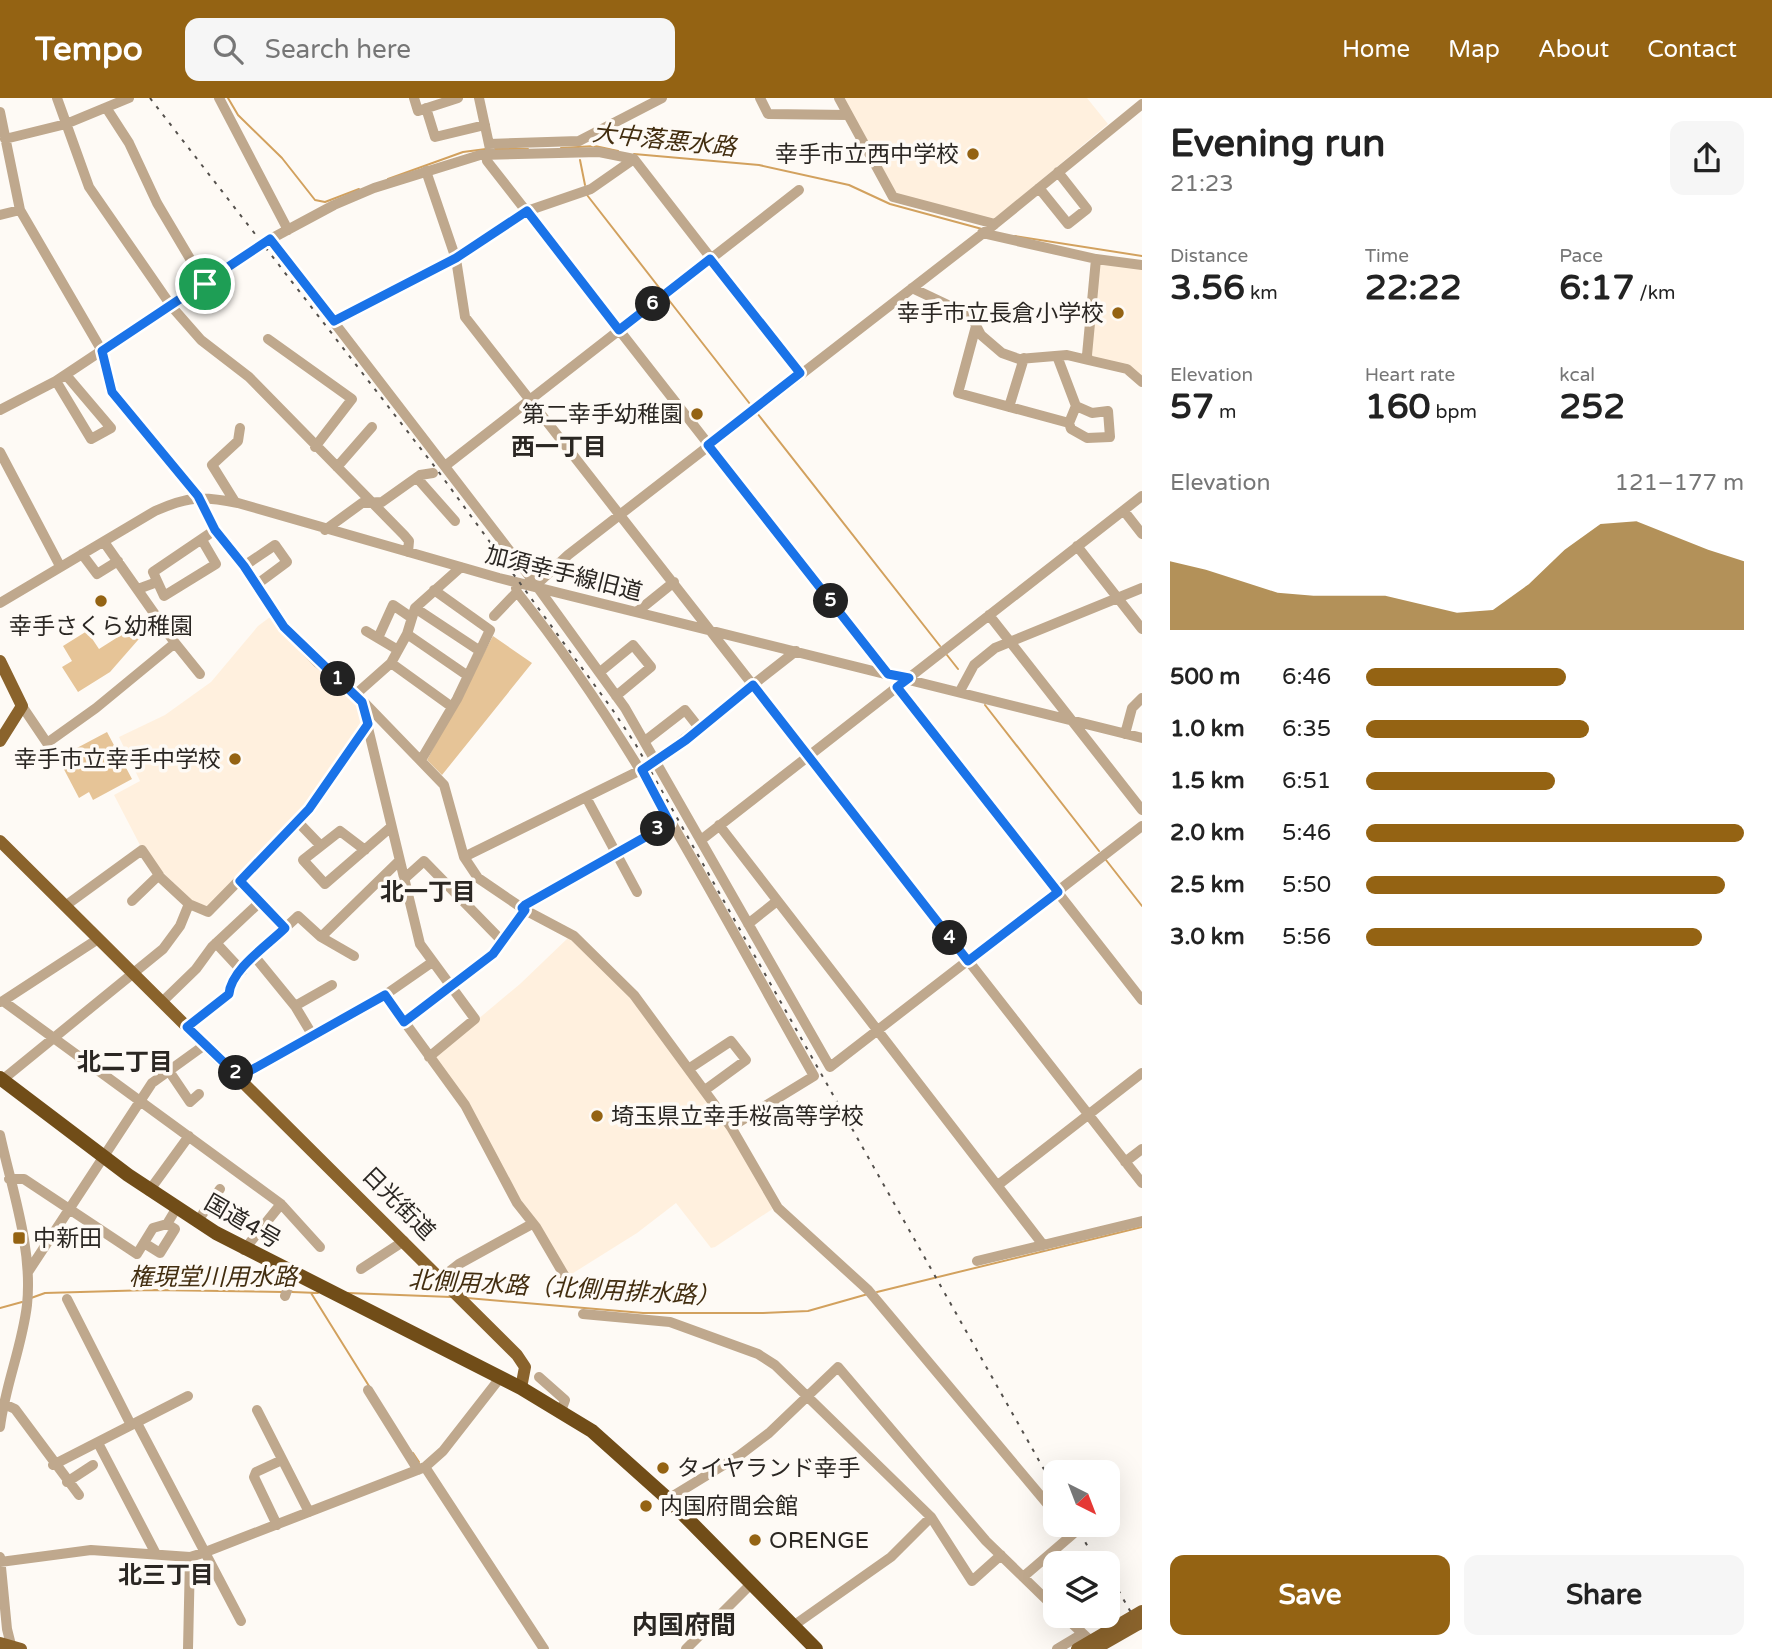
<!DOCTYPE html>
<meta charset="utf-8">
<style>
:root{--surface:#fff;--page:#f6f6f6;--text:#222;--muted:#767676;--accent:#946313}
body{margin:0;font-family:"Varela Round","Noto Sans JP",sans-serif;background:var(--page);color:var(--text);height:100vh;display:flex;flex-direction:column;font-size:26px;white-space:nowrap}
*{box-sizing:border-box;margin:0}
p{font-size:23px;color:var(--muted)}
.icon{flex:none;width:38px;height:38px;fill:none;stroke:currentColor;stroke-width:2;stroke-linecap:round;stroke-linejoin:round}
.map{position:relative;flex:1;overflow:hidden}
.sheet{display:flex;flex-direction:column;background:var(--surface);width:630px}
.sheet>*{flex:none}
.needle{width:46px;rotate:138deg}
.buttons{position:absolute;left:1043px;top:1362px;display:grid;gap:14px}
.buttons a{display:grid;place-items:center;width:77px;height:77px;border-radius:14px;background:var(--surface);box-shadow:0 7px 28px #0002;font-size:35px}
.pin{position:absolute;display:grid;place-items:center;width:60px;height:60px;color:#fff;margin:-30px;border:4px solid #fff;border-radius:50%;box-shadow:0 2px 7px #0007}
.km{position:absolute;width:35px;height:35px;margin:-18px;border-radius:50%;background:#222;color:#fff;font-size:19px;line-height:35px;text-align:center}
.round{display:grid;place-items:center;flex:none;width:74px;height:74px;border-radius:14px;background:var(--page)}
.head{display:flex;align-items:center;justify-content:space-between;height:119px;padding:0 28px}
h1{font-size:38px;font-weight:800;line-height:52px}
.stats{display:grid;grid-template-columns:repeat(3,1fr);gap:10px;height:119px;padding:7px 28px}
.stats div{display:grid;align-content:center}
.stats b{font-size:35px;font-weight:800}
.stats small{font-size:19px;font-weight:400}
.stats p{font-size:19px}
.chart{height:196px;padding:14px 28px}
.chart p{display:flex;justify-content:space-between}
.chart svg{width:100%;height:126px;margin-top:7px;fill:var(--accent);opacity:.7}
.button{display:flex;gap:14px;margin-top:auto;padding:14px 28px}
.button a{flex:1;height:80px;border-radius:14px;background:var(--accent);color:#fff;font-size:28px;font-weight:800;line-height:80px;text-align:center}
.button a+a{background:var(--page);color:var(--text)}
ul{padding:0 28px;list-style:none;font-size:23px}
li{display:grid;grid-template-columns:112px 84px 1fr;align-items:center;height:52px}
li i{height:18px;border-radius:9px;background:var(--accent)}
header{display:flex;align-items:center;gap:42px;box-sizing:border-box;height:98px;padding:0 35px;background:var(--accent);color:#fff}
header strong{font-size:33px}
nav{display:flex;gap:38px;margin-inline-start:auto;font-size:24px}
.search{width:490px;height:63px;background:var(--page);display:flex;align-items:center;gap:18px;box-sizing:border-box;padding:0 24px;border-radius:14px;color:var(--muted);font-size:26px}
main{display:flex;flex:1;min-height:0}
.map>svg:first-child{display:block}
.built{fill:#fff0de}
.green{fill:#e6c497}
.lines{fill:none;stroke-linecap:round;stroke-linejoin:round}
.stream{stroke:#d2a15e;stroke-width:2}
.minor{stroke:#bfa88d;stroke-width:10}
.major{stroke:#8a632c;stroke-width:12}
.highway{stroke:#714d18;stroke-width:14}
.rail{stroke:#54504c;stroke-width:2;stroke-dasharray:3.5 7;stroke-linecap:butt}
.major-bridge{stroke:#8a632c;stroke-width:12}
.route-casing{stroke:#fff;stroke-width:14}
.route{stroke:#1a73e8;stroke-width:9}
.poi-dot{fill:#946313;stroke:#fefaf5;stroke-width:2.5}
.labels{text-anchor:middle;stroke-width:7;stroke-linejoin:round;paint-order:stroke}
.poi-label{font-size:23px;fill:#2b2723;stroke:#fefaf5;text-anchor:start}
.street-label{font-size:23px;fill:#2b2723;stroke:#fefaf5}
.water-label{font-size:24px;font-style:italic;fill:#422d0f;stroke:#fefaf5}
.neighbourhood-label{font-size:24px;font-weight:bold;fill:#2b2723;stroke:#fefaf5}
.quarter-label{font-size:26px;font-weight:bold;fill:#2b2723;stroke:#fefaf5}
</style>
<header>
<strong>Tempo</strong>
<div class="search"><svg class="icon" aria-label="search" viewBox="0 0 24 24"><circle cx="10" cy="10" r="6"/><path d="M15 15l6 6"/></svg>Search here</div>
<nav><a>Home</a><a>Map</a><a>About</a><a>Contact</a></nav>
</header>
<main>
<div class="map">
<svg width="1142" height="1551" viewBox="0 0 1142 1551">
<rect width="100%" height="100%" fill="#fefaf5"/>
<path class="built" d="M841,0H1087L1108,26L992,123L898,99Z
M1105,165L1142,171V283L1091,261L1098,168Z
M270,519L286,538L358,605L364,624L311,701L207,809L192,803L155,767L147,750L140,747L114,697L140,683L119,639L165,617L211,584L258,528Z
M569,839L626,894L727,1029L774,1110L715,1149L711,1150L676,1105L637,1135L570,1177L532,1122L434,958L520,886Z"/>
<path class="green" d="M140,525L145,534L110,574L78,594L62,569L72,563L63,548L87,533L99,551Z
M493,538L532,565L442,677L427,662Z
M107,634L132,681L93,702L89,694L79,700L58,660Z"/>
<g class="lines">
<path class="stream" d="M228,0L238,17L282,60L315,102L325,104L359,91
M561,50L595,48L618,53
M495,51H528
M634,56L759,67L849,87L890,106L982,131
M580,62L585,87
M388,81L463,54L486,51
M587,97L661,192
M1015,138L1142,158
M668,201L750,306
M757,315L940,548
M947,557L958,571
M985,607L1099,753
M1106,762L1142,808
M292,1194L318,1195
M877,1194L1142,1129
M311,1195L369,1288
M348,1195L451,1199
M31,1200L45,1195L151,1192L283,1194
M467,1200L643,1215H763L808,1213L868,1196
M0,1210L22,1204
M413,1355L419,1364"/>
<path class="minor" d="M57,0L89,89L172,209L201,242L249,279L404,437L409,443L408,454
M219,0L288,132
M414,0L418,13L458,0
M479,0L490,51
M760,0L768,16L848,17
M839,0L893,99L995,126
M426,10L435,39L485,27
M107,11L129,45L157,105L205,186
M0,14L20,112L102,253L112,294L198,398L215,432L244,468L284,529L318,565L356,596L444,687L464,759L478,780L525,812L574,838L634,897L731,1029L778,1110L868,1192L1055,1415
M5,41L66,26L129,0
M489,46L579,43L662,0
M486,57L487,63L888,576
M426,73L456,161L465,219L1142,1085
M1039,90L1068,126L1087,111L1058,74
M0,117L20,112
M982,135L1096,161
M270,141L536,487L625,610L830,969L1142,728
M1142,167L1096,161L1087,257L1088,262L1127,271L1142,284
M912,190L971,218L981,237L1002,255L1019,261L1067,257L1088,262
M334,223L456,161L527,113L591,91L634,61L800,275
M976,228L958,295L1069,325
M268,241L352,301L315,349
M1057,258L1076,308L1069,325L1071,331L1087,340L1110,339L1108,313L1092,315L1076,308
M56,283L91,341L111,330L66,277
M1009,309L1024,260
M0,312L56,283L265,144L334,107L374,90L480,57L599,54L634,61
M0,354L60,468
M445,368L799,92
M337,369L372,329
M417,380L455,423
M235,404L212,367L238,343L240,330
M1124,413L1142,436
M325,432L362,405L382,404L420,377L433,375
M202,442L216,466L164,498L153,474L215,432
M1077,448L1142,531
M82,456L97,476L118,463
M244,468L275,447L287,464L256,487
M536,487L568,457L995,126L1142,6
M138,491L157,484
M517,494C635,642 720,813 814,978L731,1029
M0,505L155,413C189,398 202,398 238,405L499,480L1142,640
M415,510L480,553
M638,513L674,484
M989,517L1142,712
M494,518L517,494L516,490
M366,533L398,552
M407,536L468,578
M378,540L393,507L412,520
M175,545L200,576
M391,565L452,609
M600,574L633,547L651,569L616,598
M897,589L1142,902
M960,593L974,567L995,550L1142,490
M356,596L391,565L407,536L415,510L461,469
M362,605L420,846L475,921L429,959
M22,608L47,645L96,610L175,545L104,444
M1125,636L1132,610L1142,600
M645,643L685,612L700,631
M421,662L457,601L490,532L434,492
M587,701L637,794
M297,723L321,748
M719,727L1044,1148
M701,742L1142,398
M365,752L340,733L303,762L325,786L391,729
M464,759L651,667L796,553
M404,781L424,763L503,844
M240,783L285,830
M132,803L159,777
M189,806L208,814L309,711L368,626
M521,810L670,725
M748,826L777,803
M321,839L399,763
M216,845L242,873
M255,859L295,908L332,887
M385,897L465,1007L517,1105L536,1129L567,1182
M3,903L98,841
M0,904L3,903L281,1106L320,1149
M162,904L196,871L212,849L260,804
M295,908L313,938
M404,924L493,856L525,812
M187,929L229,896C231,873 281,835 298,818L321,839L354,858
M690,970L731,943L746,962L705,992
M169,973L190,1004L199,996
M239,979L385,897L431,865
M2,982L163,851L180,828L189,806L161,780L142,752L65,808
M0,1037C12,1092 33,1151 27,1207C22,1249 5,1288 0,1329
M1125,1064L1142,1051
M9,1081H24L137,1156L153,1130L167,1126
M998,1087L1142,975
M149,1093L189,1038
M197,1124L220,1091
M144,1145L160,1155L175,1131L167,1126L176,1111
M244,1152L281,1106
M977,1163L1142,1123
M361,1171L404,1143
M28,1174L152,985L206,946
M441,1180L459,1166L532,1126
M285,1198L293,1176
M67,1201L131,1327
M583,1216L670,1224L758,1256L775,1267L931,1419L891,1459L793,1528
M539,1279L565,1302L561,1313
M368,1292L418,1372
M4,1306L15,1311L79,1397
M257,1312L309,1414
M137,1325L241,1523
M98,1345L156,1456
M53,1367L188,1298
M425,1369L544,1551
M67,1384L93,1367
M668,1401L740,1357L769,1335L838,1269L986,1443L1055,1510
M931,1419L972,1483L1001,1457
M277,1427L254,1379L256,1374L282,1362
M0,1459L7,1531L12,1551
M0,1464L91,1452L190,1459L203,1455L425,1369L443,1353L500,1280
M1023,1479L1073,1436L1065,1426
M1063,1517L1096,1548
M188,1551L190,1459
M686,1551L752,1485
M1057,1551L1082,1536"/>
<path class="major" d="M0,563L22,608L0,643
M0,743L517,1257L525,1269L521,1290
M0,1545L21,1551"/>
<path class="highway" d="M0,980L128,1077L216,1135L521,1290L592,1333L668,1401L816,1551"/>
<path class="rail" d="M150,0L438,373L612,611L636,647L1055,1391
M1075,1426L1097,1465
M1108,1474L1142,1534"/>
<path class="major-bridge" d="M1077,1551L1142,1513
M1095,1551L1142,1524"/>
</g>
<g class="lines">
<defs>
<path id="route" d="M527,113L619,232L710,161L800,275L708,347L888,576L909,580L897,589L1058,794L968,863L753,587L686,642L642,672L670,725L525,807L522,810L525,812L493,856L404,924L385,897L239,979L187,929L229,896C231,871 268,847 285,830L240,783L309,711L368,626L362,604L284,529L244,468L215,432L198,398L112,294L102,253L270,141L334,223L456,160Z"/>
</defs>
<use href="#route" class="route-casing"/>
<use href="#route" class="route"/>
</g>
<g class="poi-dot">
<circle cx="973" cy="56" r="7"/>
<circle cx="1118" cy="215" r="7"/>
<circle cx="697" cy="316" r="7"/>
<circle cx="101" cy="503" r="7"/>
<circle cx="235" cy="661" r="7"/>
<circle cx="597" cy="1018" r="7"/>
<rect x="12" y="1133" width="14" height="14" rx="3.5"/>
<circle cx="663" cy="1370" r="7"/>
<circle cx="646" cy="1408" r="7"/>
<circle cx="755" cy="1442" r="7"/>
</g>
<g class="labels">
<g class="poi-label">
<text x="959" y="64" text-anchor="end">幸手市立西中学校</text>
<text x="1104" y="223" text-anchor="end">幸手市立長倉小学校</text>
<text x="683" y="324" text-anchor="end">第二幸手幼稚園</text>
<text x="101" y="536" text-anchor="middle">幸手さくら幼稚園</text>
<text x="221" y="669" text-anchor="end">幸手市立幸手中学校</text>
<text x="611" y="1026">埼玉県立幸手桜高等学校</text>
<text x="33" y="1148">中新田</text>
<text x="677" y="1378">タイヤランド幸手</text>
<text x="660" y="1416">内国府間会館</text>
<text x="769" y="1450">ORENGE</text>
</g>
<g class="street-label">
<text transform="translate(564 475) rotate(14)" y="8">加須幸手線旧道</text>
<text transform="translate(399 1105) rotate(45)" y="8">日光街道</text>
<text transform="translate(243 1123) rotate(30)" y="8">国道4号</text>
</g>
<g class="water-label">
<text transform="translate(664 42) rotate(6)" y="8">大中落悪水路</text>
<text x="213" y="1187">権現堂川用水路</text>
<text transform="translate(564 1190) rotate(3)" y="8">北側用水路（北側用排水路）</text>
</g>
<g class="neighbourhood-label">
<text x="559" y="357">西一丁目</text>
<text x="428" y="802">北一丁目</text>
<text x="125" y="972">北二丁目</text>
<text x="166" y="1485">北三丁目</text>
</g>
<g class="quarter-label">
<text x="684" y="1536">内国府間</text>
</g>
</g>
</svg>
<div class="buttons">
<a><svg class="needle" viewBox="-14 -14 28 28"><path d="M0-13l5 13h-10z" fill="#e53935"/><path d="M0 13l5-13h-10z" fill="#767676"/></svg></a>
<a><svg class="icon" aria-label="layers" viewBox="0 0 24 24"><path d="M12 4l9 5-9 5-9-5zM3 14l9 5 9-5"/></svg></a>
</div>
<div class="pin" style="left:205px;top:186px;background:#1e9e55"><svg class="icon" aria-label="arrive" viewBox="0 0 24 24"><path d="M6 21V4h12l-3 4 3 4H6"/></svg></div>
<b class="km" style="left:338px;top:581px">1</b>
<b class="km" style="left:236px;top:975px">2</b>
<b class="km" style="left:658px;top:731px">3</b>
<b class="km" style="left:950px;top:840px">4</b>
<b class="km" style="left:831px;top:503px">5</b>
<b class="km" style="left:653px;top:206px">6</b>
</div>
<section class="sheet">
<div class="head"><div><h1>Evening run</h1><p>21:23</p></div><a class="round"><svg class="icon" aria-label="share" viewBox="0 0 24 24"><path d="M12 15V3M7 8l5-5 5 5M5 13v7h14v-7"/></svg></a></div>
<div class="stats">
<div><p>Distance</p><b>3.56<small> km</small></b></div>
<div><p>Time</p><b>22:22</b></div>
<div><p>Pace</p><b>6:17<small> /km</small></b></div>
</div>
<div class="stats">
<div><p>Elevation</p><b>57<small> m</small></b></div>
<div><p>Heart rate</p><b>160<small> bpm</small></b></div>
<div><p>kcal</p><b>252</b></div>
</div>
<div class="chart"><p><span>Elevation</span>121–177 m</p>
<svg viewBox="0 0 160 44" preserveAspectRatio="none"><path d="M0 44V20L10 23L20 27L30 31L40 32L50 32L60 32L70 35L80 38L90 37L100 28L110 16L120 7L130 6L140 11L150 16L160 20V44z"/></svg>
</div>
<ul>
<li><b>500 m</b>6:46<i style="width:53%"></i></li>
<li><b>1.0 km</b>6:35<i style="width:59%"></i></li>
<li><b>1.5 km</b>6:51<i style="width:50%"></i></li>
<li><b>2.0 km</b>5:46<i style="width:100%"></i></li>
<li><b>2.5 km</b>5:50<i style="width:95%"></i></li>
<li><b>3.0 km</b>5:56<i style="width:89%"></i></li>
</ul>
<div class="button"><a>Save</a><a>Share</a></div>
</section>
</main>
